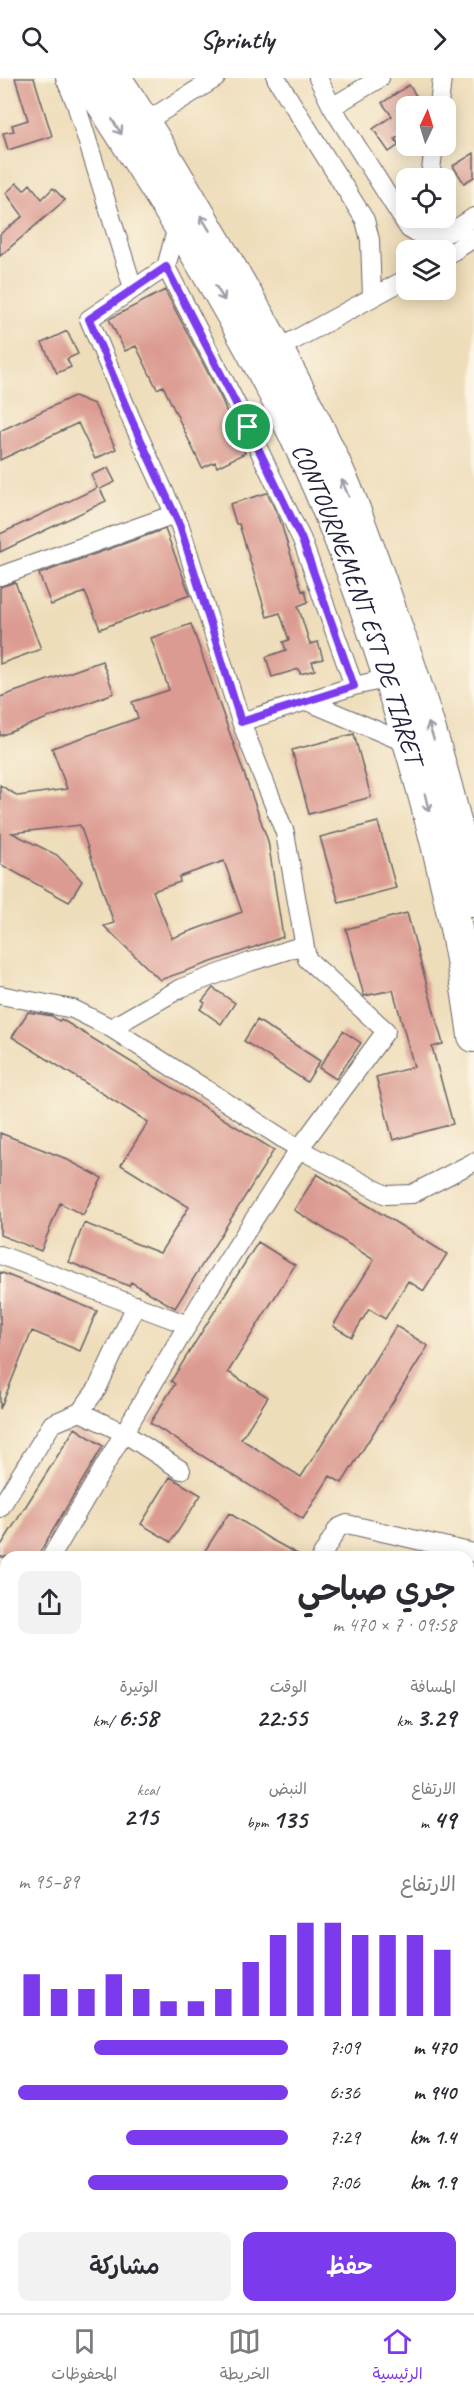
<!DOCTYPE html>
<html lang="ar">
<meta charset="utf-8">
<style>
:root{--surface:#fff;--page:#f2f2f3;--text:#2b2b33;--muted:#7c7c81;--line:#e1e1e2;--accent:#7c3aed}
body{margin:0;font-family:Caveat,"Playpen Sans Arabic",sans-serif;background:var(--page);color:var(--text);direction:rtl;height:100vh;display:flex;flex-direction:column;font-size:22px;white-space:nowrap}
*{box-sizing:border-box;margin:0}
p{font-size:20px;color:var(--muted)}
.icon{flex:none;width:33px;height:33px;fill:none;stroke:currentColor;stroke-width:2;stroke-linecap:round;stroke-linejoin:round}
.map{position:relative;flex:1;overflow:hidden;direction:ltr}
.side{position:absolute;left:0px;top:1473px;width:474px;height:762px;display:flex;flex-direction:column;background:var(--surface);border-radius:18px 18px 0 0;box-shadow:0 3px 15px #0003;direction:rtl}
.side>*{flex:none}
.needle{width:39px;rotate:4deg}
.controls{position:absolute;left:396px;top:18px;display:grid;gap:12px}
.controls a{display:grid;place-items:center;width:60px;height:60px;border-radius:12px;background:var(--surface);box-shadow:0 3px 15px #0003;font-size:30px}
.pin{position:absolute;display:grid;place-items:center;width:51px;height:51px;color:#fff;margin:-26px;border:3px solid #fff;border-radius:50%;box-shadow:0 2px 6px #0007}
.round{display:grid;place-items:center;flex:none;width:63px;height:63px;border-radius:12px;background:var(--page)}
.overview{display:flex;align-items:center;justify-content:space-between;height:102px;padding:0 18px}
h1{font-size:33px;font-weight:600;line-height:45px}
.figures{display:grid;grid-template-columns:repeat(3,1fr);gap:9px;height:102px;padding:6px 18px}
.figures div{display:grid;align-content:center}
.figures b{font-size:26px;font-weight:600}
.figures small{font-size:16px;font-weight:400}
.figures p{font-size:16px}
.chart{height:168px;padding:12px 18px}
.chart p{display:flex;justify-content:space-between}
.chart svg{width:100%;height:108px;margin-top:6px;stroke:var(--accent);stroke-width:6}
.primary-button{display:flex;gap:12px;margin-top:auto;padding:12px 18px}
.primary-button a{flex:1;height:69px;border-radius:12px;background:var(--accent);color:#fff;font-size:24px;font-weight:600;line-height:69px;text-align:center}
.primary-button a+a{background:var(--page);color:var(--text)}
ul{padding:0 18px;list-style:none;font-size:20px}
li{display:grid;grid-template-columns:96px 72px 1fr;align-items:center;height:45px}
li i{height:15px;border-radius:8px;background:var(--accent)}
header{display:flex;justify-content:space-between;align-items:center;height:78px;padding:0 18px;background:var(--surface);font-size:27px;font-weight:600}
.menu{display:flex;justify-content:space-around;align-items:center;height:84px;border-top:2px solid var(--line);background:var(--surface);font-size:16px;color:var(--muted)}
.menu a{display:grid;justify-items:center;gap:3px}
.menu .current{color:var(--accent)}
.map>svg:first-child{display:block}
.building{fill:#dc9b92;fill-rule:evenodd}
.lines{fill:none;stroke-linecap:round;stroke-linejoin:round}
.minor-casing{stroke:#696367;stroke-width:20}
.trunk-casing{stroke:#696367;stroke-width:34}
.minor{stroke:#fff;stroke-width:18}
.trunk{stroke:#fff;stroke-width:32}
.oneway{stroke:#9c9ca7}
.route-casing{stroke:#fff;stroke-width:12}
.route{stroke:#7c3aed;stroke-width:8}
.labels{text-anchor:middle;stroke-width:5;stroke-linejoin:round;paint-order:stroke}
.street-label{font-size:26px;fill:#22223b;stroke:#fcf5e5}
</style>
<header><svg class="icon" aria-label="forward" viewBox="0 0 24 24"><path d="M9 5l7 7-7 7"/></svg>Sprintly<svg class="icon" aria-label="search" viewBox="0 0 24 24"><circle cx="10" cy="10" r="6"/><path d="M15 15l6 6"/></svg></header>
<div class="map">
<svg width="474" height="2235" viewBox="0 0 474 2235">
<rect width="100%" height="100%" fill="#fcf5e5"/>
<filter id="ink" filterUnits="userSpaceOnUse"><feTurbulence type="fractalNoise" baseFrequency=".0167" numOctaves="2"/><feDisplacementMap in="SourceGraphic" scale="12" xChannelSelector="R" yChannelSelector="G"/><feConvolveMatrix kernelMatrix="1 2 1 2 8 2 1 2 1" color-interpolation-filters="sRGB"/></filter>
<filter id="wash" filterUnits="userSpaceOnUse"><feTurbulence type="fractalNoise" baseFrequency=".008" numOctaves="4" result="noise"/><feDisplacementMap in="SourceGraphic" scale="24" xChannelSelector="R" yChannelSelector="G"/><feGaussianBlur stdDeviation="1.35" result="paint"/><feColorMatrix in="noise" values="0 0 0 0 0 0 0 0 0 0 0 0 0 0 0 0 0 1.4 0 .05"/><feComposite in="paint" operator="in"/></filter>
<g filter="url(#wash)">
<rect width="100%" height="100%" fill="#eeddba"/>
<g id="blocks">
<path class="building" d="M15,0H34L52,58L8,72L3,55L14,53L12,47L28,42Z
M409,7L423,28H406V53L395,61L399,67L389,74L373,51L392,38L382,25Z
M474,75V99L464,105L453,88Z
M17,105L24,112L30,106L42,121L53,110L65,122L0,178V156L23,138L6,115Z
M165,212L222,322L229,340L227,341L245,375L217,389L215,384L202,390L163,308L157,311L136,268L125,273L109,241Z
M67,253L78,276L67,281L71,289L57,295L42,265Z
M74,318L94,326L116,371L95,381L78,345L0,382V353Z
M108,390L115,404L100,411L106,423L0,474V456L97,410L91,397Z
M267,415L280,442L302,513L305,512L308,524L298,528L310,566L318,564L323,581L312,584L315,592L300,596L299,591L272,599L266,579L286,572L283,564L289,562L280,535L267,539L239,446H236L230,426Z
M165,451L190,517L100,551L85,514L51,527L39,496Z
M15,504L41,571L0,586V509Z
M191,546L268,763L283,859L160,902L104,848L114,845L80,747L12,755L57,777L82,803L69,824L0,786V707L18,718L67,711L52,670L138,640L132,624L169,612L151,560ZM224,783L242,834L172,860L153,813L180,804L179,799Z
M102,583L114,615L0,658V619Z
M354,656L371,719L309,736L292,672Z
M378,744L396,810L339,825L320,759Z
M407,835L443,966L432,969L453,1046L393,1062L376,999L414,989L393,912L364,918L346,851Z
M213,910L235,925L221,946L200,931L205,925L202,923Z
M28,934L52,938L59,943L61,941L274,1072L175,1230L131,1204L129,1208L69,1184L84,1145L160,1175L189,1129L121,1087L148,1044L12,959Z
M257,942L320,983L307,1004L244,963Z
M343,953L361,965L336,1001L319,990Z
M0,1055L62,1079L102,1100L83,1137L60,1125L41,1173L0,1157Z
M317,1096L447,1176L424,1213L408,1203L385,1241L369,1231L352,1259L333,1248L374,1182L294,1132Z
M258,1164L295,1187L228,1294L268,1319L241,1361L301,1399L396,1248L428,1268L342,1405L330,1398L303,1441L150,1345L175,1306L171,1303Z
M0,1194L97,1233L80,1273L32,1253L0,1331Z
M75,1350L103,1368L37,1479H0V1469Z
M170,1399L201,1417L171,1464L141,1446Z
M229,1435L270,1461L303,1479H201Z"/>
</g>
</g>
<g filter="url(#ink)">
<use href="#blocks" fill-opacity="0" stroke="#696367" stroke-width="1.5"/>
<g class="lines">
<defs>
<path id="minor" d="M65,0L76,26L133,210
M276,0L365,142L370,162L372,219
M318,0L332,29L409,151C434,167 452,154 474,139
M439,28L442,0
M332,29L380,0
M145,44L216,0
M430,100L434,68
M178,145L166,189L248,349L302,462L354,608L390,600
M422,158L425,140
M446,178L474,160
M166,189L89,241L132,343L180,448L241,644L354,608
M278,271L406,201
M0,498L175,436
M307,623L411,667
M0,917L73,931L111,950L299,1071L386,953L307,881L285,755L241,644
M111,950L181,910L250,884L304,867
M0,1177L188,1247
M80,1334L124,1355L181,1392
M0,1430L52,1346L80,1334L97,1311L136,1227
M51,1479L201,1224L299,1071L386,1117L412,1116L474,1084
M321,1479L338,1450L347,1446L474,1475
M468,1517L474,1498
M0,1530H6
M0,1563L6,1552
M0,1957L6,1947
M0,2100L6,2106
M0,2172L6,2162
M123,2229L129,2235"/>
<g id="trunk">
<path id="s1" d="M86,0C161,116 236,233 295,357C336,443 368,531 396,621C431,732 459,843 474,958"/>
<path d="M115,0C150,52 181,105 212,159C261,241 308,323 346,411C366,460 383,511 400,560C430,647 456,733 472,823"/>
<path d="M468,1702L474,1664"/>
<path d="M468,1800L474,1773"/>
<path d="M333,2235L334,2229"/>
<path d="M357,2235L358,2229"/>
</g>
</defs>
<use href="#minor" class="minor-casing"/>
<use href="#trunk" class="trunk-casing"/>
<use href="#minor" class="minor"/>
<use href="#trunk" class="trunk"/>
</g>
<defs><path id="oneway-shaft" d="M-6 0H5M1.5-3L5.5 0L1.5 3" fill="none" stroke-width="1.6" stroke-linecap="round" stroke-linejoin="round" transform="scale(1.5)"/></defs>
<g class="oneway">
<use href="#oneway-shaft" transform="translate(117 49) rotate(58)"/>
<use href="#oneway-shaft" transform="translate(205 145) rotate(-121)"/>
<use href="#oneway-shaft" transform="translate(220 215) rotate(59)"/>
<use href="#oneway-shaft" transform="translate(345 410) rotate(-113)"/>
<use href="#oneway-shaft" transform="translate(431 653) rotate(-108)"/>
<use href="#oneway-shaft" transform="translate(427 725) rotate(76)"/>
</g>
</g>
<g class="lines" filter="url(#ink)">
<defs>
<path id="route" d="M166,189L248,349L302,462L354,608L241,644L180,448L132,343L89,241Z"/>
</defs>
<use href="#route" class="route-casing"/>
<use href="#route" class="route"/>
</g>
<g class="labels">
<g class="street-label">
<text dy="9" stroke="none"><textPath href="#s1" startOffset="594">CONTOURNEMENT EST DE TIARET</textPath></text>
</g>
</g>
</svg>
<div class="controls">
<a><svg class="needle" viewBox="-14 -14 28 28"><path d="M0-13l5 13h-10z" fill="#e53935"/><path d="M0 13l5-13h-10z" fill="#7c7c81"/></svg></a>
<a><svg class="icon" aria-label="locate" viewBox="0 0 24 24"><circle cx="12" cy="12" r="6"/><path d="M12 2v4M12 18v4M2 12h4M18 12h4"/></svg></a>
<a><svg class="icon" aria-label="layers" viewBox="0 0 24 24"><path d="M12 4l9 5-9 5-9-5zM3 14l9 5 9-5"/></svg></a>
</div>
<div class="pin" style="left:248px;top:349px;background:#1e9e55"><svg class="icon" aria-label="arrive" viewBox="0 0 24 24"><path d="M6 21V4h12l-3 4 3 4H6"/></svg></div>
<section class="side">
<div class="overview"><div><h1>جري صباحي</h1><p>09:58 · 7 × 470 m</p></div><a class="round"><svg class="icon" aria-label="share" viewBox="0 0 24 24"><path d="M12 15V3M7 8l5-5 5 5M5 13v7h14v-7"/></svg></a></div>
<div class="figures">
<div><p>المسافة</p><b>3.29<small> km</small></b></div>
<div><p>الوقت</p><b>22:55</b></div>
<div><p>الوتيرة</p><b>6:58<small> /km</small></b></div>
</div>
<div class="figures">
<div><p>الارتفاع</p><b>49<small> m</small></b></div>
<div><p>النبض</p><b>135<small> bpm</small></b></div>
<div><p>kcal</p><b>215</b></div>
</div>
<div class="chart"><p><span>الارتفاع</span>89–95 m</p>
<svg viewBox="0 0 160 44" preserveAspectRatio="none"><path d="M5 44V27M15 44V33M25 44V33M35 44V27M45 44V33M55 44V38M65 44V38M75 44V33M85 44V22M95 44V11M105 44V6M115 44V6M125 44V11M135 44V11M145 44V11M155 44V17"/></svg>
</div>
<ul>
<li><b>470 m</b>7:09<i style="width:72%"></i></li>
<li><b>940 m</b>6:36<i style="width:100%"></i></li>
<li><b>1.4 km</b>7:29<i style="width:60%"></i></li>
<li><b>1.9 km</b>7:06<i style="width:74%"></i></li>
</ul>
<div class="primary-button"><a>حفظ</a><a>مشاركة</a></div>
</section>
</div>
<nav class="menu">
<a class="current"><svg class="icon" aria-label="home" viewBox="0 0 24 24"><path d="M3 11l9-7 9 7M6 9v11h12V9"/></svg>الرئيسية</a>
<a><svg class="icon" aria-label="map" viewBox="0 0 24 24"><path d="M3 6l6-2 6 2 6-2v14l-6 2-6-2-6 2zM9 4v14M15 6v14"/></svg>الخريطة</a>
<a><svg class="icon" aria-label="saved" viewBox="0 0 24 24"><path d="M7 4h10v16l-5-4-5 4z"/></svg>المحفوظات</a>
</nav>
